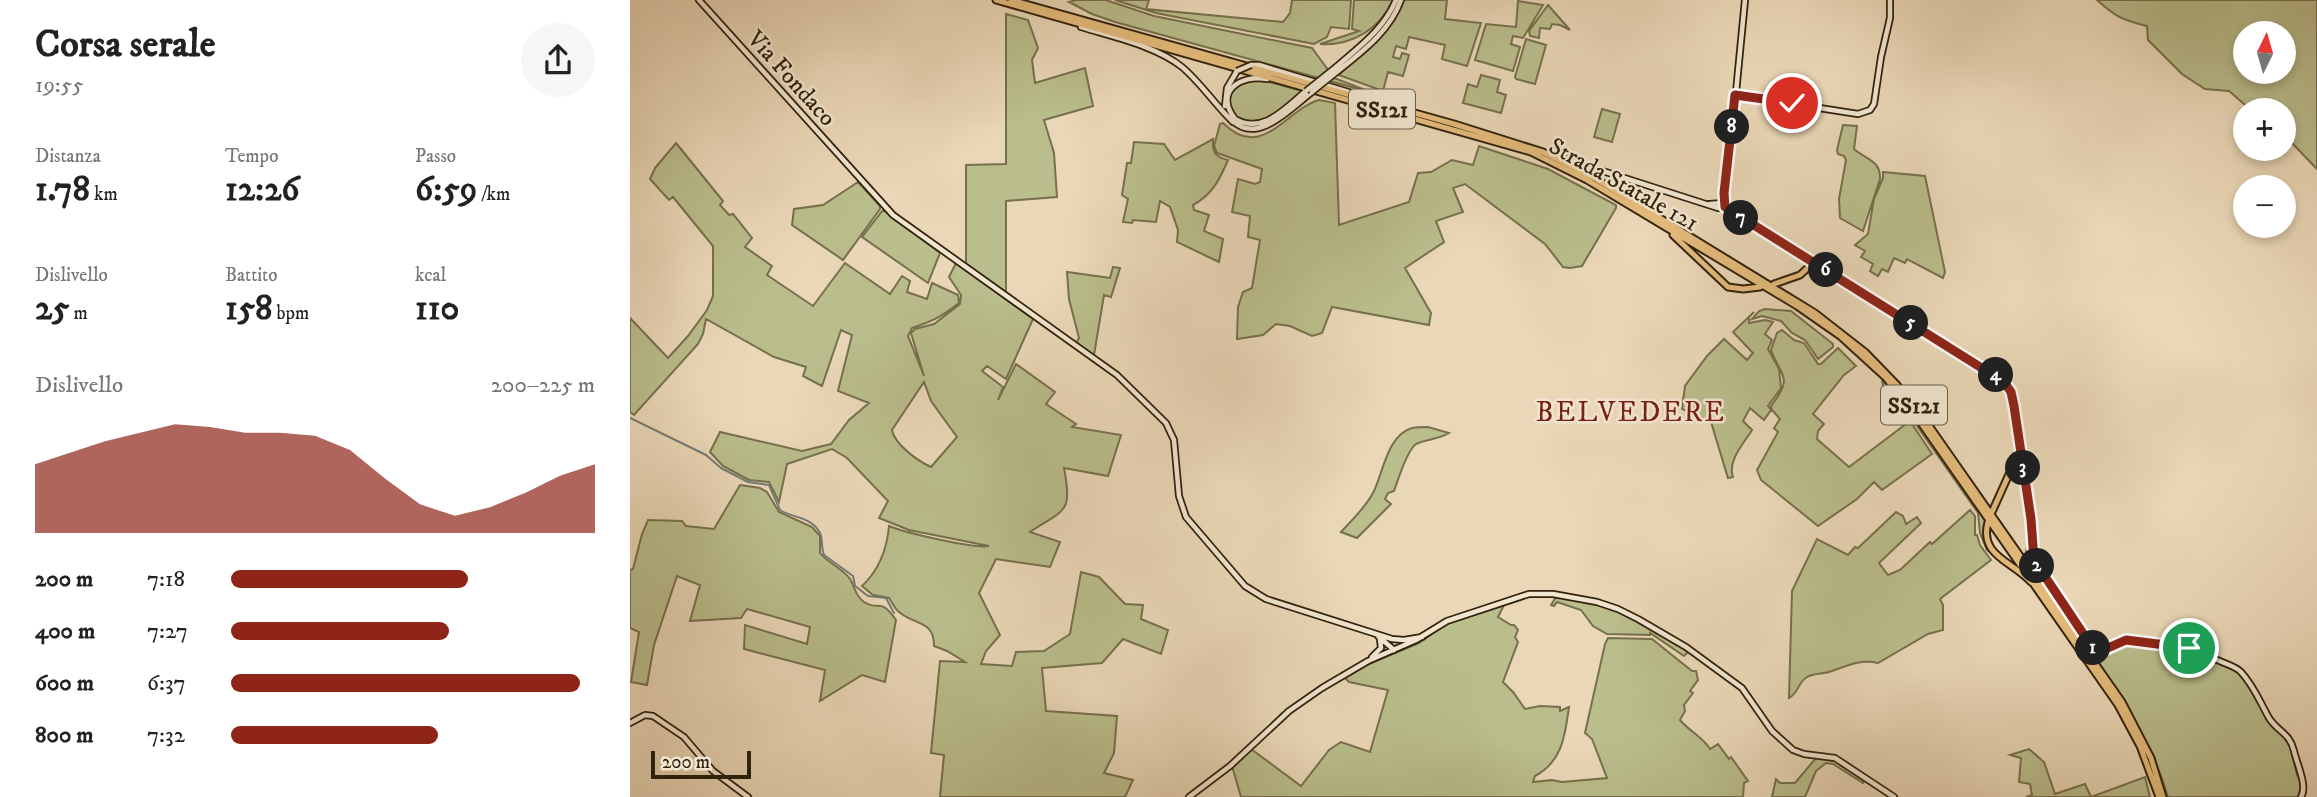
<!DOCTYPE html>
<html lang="it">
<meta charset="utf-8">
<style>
:root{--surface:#fff;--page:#f6f6f6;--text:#222;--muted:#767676;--accent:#8f2418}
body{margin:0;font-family:"IM FELL DW Pica",serif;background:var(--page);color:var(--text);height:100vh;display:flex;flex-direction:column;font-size:26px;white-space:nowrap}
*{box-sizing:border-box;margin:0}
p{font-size:23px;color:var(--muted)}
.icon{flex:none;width:38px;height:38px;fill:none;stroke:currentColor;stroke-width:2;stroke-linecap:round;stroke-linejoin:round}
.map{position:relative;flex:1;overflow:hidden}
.details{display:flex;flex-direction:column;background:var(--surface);width:630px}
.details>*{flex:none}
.needle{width:46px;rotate:5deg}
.fabs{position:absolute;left:1603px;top:21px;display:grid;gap:14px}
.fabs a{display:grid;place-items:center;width:63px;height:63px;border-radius:50%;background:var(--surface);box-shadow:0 4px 10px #0003;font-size:35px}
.scale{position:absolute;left:21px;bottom:18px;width:100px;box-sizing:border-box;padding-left:7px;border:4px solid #31220c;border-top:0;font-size:19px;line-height:24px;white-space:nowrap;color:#31220c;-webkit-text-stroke:5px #f1e5d0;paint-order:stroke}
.pin{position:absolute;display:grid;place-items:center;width:60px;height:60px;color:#fff;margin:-30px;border:4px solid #fff;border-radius:50%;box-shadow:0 2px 7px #0007}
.km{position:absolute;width:35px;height:35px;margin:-18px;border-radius:50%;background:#222;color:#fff;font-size:19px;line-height:35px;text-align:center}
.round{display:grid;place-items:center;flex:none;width:74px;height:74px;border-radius:37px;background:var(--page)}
.headline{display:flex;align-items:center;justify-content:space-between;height:119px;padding:0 35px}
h1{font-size:38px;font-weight:800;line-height:52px}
.figures{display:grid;grid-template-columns:repeat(3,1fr);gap:10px;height:119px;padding:7px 35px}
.figures div{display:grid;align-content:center}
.figures b{font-size:35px;font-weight:800}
.figures small{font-size:19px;font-weight:400}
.figures p{font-size:19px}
.chart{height:196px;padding:14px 35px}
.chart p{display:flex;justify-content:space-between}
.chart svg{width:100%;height:126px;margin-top:7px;fill:var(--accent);opacity:.7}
ul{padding:0 35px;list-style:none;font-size:23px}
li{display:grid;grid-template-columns:112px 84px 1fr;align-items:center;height:52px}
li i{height:18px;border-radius:9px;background:var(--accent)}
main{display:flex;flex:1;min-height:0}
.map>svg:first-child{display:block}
.green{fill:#babd8c;stroke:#76704c;stroke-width:2;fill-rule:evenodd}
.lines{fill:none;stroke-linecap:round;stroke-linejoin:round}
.stream{stroke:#727b74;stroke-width:2}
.secondary-casing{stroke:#31220c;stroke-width:8}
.primary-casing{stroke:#31220c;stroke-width:9}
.secondary{stroke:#f1e5d0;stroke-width:4.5}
.primary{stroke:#e5bc7c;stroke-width:5}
.secondary-bridge-casing{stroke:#31220c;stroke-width:8;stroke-linecap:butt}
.secondary-bridge{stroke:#f1e5d0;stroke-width:4.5}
.route-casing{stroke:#fff;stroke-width:14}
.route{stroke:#8f2418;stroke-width:9}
.labels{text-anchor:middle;stroke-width:5;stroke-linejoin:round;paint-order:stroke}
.shield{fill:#f1e5d0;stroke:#6b5c47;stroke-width:2}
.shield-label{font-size:23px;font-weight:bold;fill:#31220c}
.street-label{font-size:24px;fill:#31220c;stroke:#f1e5d0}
.quarter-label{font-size:28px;letter-spacing:2px;fill:#7a1f14;stroke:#f1e5d0}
</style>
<main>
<section class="details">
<div class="headline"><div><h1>Corsa serale</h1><p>19:55</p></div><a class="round"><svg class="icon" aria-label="share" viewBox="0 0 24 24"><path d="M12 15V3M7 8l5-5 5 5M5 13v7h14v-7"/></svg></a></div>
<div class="figures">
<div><p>Distanza</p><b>1.78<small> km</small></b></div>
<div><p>Tempo</p><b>12:26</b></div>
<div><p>Passo</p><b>6:59<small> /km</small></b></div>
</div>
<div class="figures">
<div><p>Dislivello</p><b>25<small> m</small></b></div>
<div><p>Battito</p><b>158<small> bpm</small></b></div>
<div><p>kcal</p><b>110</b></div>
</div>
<div class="chart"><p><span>Dislivello</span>200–225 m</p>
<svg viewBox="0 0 160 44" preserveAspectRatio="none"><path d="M0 44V20L10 16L20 12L30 9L40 6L50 7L60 9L70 9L80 10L90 15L100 25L110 34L120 38L130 35L140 30L150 24L160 20V44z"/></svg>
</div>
<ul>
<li><b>200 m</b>7:18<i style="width:65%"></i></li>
<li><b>400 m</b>7:27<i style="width:60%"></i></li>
<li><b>600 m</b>6:37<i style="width:96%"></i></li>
<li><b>800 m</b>7:32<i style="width:57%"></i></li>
</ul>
</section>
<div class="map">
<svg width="1687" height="797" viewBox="0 0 1687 797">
<rect width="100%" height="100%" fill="#ead7b7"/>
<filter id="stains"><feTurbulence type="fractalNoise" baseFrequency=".00286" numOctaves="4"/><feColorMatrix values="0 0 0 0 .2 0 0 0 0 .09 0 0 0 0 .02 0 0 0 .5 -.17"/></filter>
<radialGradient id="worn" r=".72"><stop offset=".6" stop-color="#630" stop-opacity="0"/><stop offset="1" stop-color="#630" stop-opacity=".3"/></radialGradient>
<path class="green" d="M446,0H476L524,16L682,48L704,78L743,93L485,22L462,14L439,2Z
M485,0H519L516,9L653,22L660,13L662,0H721L719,29L701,27L697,37L684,44L526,13Z
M724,0H763C750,29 722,46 690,44L729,31L722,29Z
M773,0H817L815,19L851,23L837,66L812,59L815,45L779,37L776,49L766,46L763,57L770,59L772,53L779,55L773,76L758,72L753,91L709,75L755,32L765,19Z
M1467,0H1687V169L1659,140L1660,137L1657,138L1656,133H1654V110H1621L1599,91L1575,89L1552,74L1518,40L1517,26C1492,20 1486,17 1467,0ZM1654,33V72H1615V33Z
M888,1L913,5L893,38L883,36L881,44L890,47L883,71L845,60L856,24L886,27Z
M918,5L940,30L930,25L922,24L920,29L910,28L909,38L900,36L899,31Z
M376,14L398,20L408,48L402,60L405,83L455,68L463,106L414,120L424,153L427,197L376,201V293L336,264V165L376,164Z
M896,39L916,45L905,84L886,79L885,77Z
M851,75L870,80L867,92L876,95L871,113L833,103L838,84L847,87Z
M616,80L635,81L673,91C661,101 645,119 629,122C611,126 588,108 603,89C606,86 613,83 616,80Z
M689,100L705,103L709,225L779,202L788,173L801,172L822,160L843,165L849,146L918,169L986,205V208L952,266L940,268L933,267L915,244L835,184L823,188L833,212L806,221L814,242L775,268L801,313L799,325L702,307L692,333L682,336L660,326L646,324L633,335L607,339L608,307L613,292L622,288L630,240L618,237L620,216L602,212L608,179L625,184L630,182L632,169L587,153L584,146L590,124L593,123C632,162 655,110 689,100Z
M972,109L990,114L982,142L964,137Z
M1213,125L1227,126L1224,149C1235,159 1251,160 1250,179L1233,231L1210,218L1209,199L1216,160L1214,156L1208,154L1207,150Z
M583,139C582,152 585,157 598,160C590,179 582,195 563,205L564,210L579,215L574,231L593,239L589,262L547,242L548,230L540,207L530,201L526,222L503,220L502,223L493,222L498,199L492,195L497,163H501L504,142L534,144L545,160Z
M46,143L93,201L90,205L99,215L103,214L122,238L115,247L142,266L137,275L183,306L215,263L260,294L272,276L280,281L277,292L297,299L302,283L328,295L329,303C311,317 303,321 282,328L278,336L294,376L281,333L285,329L304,324L330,304L331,295L319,277L326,263L403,319L376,379L357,366L352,371L373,387L368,400L386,364L425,392L416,404L446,424L442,427L491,435L478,476L434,468C443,513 435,509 400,532L430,542L420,567L366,559L349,593L370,635L356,651L351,664L382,666L386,652L414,651L440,634L451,572L469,577L495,604L513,605L511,619L538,630L531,654L493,639L472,663L412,668L416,711L487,716L484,753L474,773L503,780L495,797H310L314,755L301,753L310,661L335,662L317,651L304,646C304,620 286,626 269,612C265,609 262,602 259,598L243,595L232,586C249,570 257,549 259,526C276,533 345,549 359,546L279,530L249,518L258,501L217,458L202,449L157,464L149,502L139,482L119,480L93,466L80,452L90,432L172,451L201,444L219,420L239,403L208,391L222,335L211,330L192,386L173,376L176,367L144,357L76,319L73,334L68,344L4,415L0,412V318L38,358L58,336L77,310L83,296V246L43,197L39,200L20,179L25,168ZM294,382L301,401L327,437L301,467C288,461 265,445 262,430Z
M1253,172L1295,176L1315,272L1313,278L1277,259L1275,263L1264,258L1258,272L1252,269L1248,276L1240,271L1243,264L1231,257L1235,251L1225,245L1238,234L1244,199L1253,178Z
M228,182L250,206V209L213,260L162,225L164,209L193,205Z
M253,210L310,253L298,283L232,237Z
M483,267L490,268L481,297L474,295L464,355L446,343L449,338L439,299L437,272L480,278Z
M1135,309L1161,311L1203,344V347L1188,359L1175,340L1162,333L1151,321L1132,316L1122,319L1129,311Z
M1124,312L1119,317V323L1135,320L1143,322L1135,334L1142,340L1138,349L1149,369L1151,388L1138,406L1141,410L1134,420L1120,408L1113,421L1122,430C1114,443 1097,461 1103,477L1098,478L1081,422L1052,409L1055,386L1077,356L1094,339L1117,360L1123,353L1103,332Z
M1152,330L1164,340L1174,343L1188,364H1191L1208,348L1226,366L1214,375L1183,414L1194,424L1188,431L1187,439L1219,467L1280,421L1302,454L1252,490L1244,482L1227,499L1188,526L1131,480L1127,470L1148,432L1144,428L1150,419L1142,410L1141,406C1164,376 1151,378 1141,350L1147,333Z
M1252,379L1282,415L1326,477C1330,492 1347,507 1357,521C1351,541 1357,549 1372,560L1357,550L1350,533L1348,513L1280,416L1253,386Z
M798,427L819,433C807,440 796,439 786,444C777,450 768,480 764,491L758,493L755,499L761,504L727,538L711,532C723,519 735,508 743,493C753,474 757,435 782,428C787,427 793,427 798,427Z
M110,485L130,488L137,492L149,512L182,527L190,536V553C198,563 213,569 220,579C225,587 225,596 234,602C250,612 249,596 266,620L255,682L232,675L190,701L195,670L114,649L115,625L177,644L180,627L117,609L111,618L60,621L70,585L47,576L24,645L17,685L1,682L9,632L0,628V570L3,569L12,534L18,520L52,521L56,526L84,529Z
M1340,510L1345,516V535H1347L1350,545L1361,560L1310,599L1313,605V630L1298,634L1248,663C1229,659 1217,666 1199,672C1192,674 1183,673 1177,677C1168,682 1168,694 1159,698L1162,591L1187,539L1218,555L1225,547L1228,548L1266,512L1273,516L1276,524L1287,517L1291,523L1249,563L1258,575L1270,570L1300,542L1302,544Z
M1400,560L1467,654L1496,641L1565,652L1607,671L1623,689L1641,725L1659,741L1667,775L1672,782L1668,797H1538C1520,734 1480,681 1443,628C1430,608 1409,582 1400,560Z
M926,597L968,604L988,611L1056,650L1057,653L1054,656L1020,633V635L977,634L963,626L951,610L927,602L924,606L921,605Z
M874,605L868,617L881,625H884L888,630L885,637L888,642L873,682L883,692L895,709L910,706L930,707V711L939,707C935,735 933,761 905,776L903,782L922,780L932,782L977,778L962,739L955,733L975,644L978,638L1022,639L1062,671H1066L1068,680L1060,691L1063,693L1054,705L1055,711L1050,720C1059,731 1073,737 1080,749L1088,744L1099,759L1101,757L1118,781L1114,783L1113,797H611L602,766L621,749L671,786L699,750L711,742L740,752L758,690L719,682L715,678L741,663L789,643L816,624Z
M1399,749L1414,762L1425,794L1455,784L1461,797L1515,777L1520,797H1396L1402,795L1400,784L1389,782L1391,758L1380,755Z
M1186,758L1206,761L1235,779L1233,783L1203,764L1196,763L1186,771L1175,797H1142L1146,779L1150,783H1165Z"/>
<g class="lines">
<path class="stream" d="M0,418L76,455L91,468L118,482L139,485L150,510C163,518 182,517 190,533C193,539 191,548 194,555L223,576L225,586L238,596L256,598L264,613"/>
<defs>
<path id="secondary" d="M69,0L263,215L487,375L536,423L544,440L549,496L556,517L615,586L636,599L762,639L774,640L792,637
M451,27C483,37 526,46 552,67C571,83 585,105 603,122
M621,65H629L732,96
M706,67C729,47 754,29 766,0
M708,71C733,51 760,31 771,0
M637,79C610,74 584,92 605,119C633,135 655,108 676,91
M1105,95L1228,114L1240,110L1244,104L1251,57L1260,18V0
M595,106L597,88L607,71
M602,120C627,146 661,108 682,92
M926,156L1088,208
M1080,204L1092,203L1095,208H1088V204
M1095,205L1115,0
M1095,207L1375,382L1381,392L1384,406L1401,519L1404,560L1464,650C1477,652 1486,639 1499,640C1533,643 1561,648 1592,662C1599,665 1606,667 1611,672C1624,686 1630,702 1639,718C1648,732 1660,733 1664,751C1667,764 1678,787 1671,797
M748,636L764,650
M742,657L751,648L750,639
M0,723L15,715L23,716L54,737L83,771L118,797
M559,797L600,766L659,711L692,688L738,661L786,640L817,621L899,594H923L967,602L988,609L1008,619L1056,647L1112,688L1142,731L1163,750L1174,754L1205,758L1264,797"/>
<path id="primary" d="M366,0L901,152L957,180L1167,306L1210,336L1256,378L1289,420L1488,705L1510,746L1529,797
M381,0L824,124L913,152L966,179L1185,313L1235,352L1267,385L1293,417L1492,702L1521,758L1533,797
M1043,235L1098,287L1113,289L1130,287
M1144,284L1170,275L1183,263
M1362,512L1380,472L1392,457
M1358,522C1349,556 1382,561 1401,582
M1401,543L1399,560L1403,569"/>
</defs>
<use href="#secondary" class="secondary-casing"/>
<use href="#primary" class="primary-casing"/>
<use href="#secondary" class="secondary"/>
<use href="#primary" class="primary"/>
<defs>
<path id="secondary-bridge" d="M607,71L621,65
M676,91L706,67
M682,92L708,71"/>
</defs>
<use href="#secondary-bridge" class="secondary-bridge-casing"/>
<use href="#secondary-bridge" class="secondary-bridge"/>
</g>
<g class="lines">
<defs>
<path id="route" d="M1162,103L1105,95L1094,193L1095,207L1374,382L1381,392L1384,406L1401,519L1404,560L1464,650L1471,651L1496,640L1559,648"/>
</defs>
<use href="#route" class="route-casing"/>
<use href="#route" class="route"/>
</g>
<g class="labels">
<g class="shield">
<rect x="719" y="89.5" width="66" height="39" rx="5"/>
<rect x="1251" y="385.5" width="66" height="39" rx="5"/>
</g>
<g class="shield-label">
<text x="752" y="117">SS121</text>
<text x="1284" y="413">SS121</text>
</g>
<g class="street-label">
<text transform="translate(162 78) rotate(48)" y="8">Via Fondaco</text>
<text transform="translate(994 184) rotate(29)" y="8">Strada Statale 121</text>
</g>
<g class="quarter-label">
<text x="1001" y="421">BELVEDERE</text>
</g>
</g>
<rect width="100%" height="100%" filter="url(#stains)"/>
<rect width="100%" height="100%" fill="url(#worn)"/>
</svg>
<div class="fabs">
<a><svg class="needle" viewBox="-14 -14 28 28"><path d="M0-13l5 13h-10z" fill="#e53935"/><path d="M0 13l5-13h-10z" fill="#767676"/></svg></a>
<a>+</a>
<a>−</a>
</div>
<div class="scale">200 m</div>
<div class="pin" style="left:1559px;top:648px;background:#1e9e55"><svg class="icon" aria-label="arrive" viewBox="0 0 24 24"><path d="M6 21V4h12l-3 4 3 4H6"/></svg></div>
<div class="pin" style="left:1162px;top:103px;background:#d93025"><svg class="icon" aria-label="check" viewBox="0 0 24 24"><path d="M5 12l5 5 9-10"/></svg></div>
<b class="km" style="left:1463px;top:648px">1</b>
<b class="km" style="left:1407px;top:566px">2</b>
<b class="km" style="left:1393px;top:468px">3</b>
<b class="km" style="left:1366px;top:375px">4</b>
<b class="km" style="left:1281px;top:323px">5</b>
<b class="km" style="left:1196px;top:270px">6</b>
<b class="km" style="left:1111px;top:218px">7</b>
<b class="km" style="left:1102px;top:127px">8</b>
</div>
</main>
